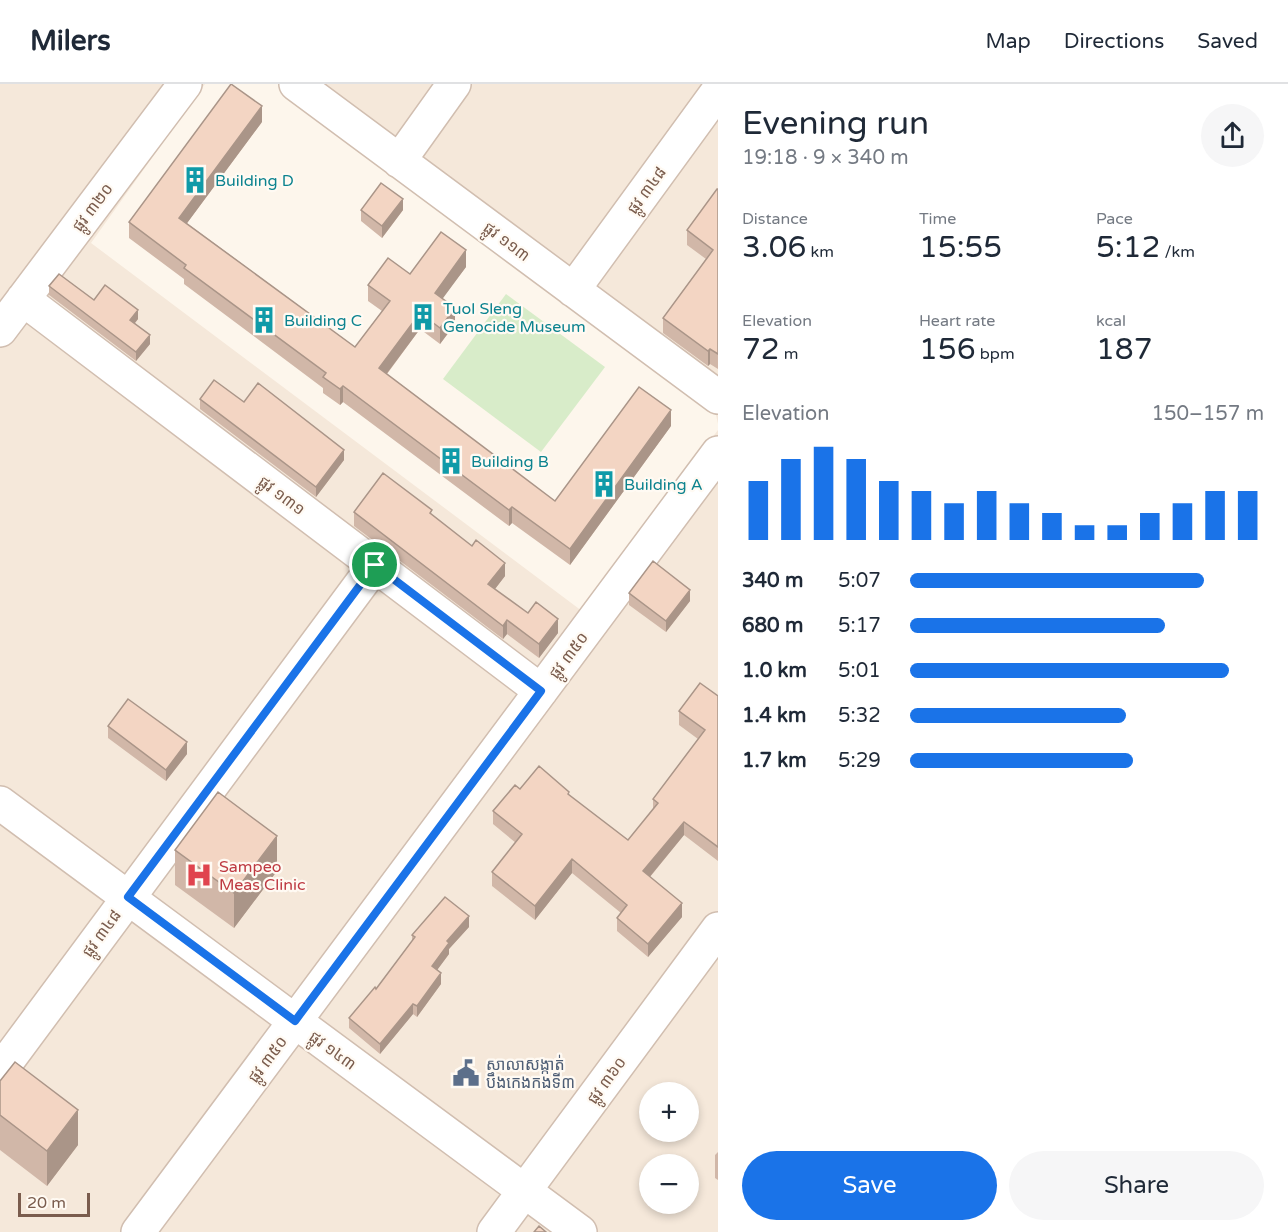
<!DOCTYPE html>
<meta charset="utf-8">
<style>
:root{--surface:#fff;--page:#f6f6f7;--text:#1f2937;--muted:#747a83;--line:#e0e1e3;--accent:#1a73e8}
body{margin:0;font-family:"Varela Round","Noto Sans Khmer",sans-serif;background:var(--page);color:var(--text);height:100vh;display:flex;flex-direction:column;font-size:22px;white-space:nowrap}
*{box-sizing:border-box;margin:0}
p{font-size:20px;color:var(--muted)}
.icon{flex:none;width:33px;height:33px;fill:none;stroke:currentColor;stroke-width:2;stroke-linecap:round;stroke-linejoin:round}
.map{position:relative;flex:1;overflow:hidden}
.side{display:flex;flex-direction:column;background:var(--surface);width:570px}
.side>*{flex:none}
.controls{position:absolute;left:639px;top:998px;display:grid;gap:12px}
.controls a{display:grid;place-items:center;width:60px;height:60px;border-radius:50%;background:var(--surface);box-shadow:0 3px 9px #0003;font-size:30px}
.scale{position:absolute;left:18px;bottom:15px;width:72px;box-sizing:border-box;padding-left:6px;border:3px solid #7a5c4d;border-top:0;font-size:16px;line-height:21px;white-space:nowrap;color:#7a5c4d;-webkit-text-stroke:4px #fffaf3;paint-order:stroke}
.pin{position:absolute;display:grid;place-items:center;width:51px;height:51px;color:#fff;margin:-26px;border:3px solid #fff;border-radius:50%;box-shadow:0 2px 6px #0007}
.round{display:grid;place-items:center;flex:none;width:63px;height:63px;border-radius:32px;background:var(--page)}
.overview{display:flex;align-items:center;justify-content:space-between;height:102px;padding:0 24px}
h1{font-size:33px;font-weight:600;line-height:45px}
.stats{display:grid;grid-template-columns:repeat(3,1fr);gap:9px;height:102px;padding:6px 24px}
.stats div{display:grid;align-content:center}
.stats b{font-size:30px;font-weight:600}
.stats small{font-size:16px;font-weight:400}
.stats p{font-size:16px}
.chart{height:168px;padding:12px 24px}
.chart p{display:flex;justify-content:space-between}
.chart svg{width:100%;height:108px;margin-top:6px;stroke:var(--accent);stroke-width:6}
.action{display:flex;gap:12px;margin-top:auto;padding:12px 24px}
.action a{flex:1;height:69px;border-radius:36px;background:var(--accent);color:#fff;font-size:24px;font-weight:600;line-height:69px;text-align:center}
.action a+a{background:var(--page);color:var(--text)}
ul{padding:0 24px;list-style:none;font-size:20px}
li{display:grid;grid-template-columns:96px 72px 1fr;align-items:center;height:45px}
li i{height:15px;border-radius:8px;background:var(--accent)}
header{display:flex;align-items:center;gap:36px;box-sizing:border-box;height:84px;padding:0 30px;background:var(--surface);border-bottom:2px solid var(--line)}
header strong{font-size:28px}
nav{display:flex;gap:33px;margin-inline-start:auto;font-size:21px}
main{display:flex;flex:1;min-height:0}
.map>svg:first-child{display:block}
.residential{fill:#f5e8da;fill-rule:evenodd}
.green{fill:#d8ecc9}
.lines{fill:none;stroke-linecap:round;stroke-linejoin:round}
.minor-casing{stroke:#d1beb0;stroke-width:36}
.minor{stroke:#fff;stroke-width:33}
.wall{fill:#d1b7a8}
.shaded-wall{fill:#aa9588}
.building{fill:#f3d5c3;stroke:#aa9588;stroke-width:1.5}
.route-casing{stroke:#fff;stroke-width:12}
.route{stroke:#1a73e8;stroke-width:8}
.labels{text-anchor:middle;stroke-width:4.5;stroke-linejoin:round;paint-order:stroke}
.culture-label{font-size:16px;fill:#0d838f;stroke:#fffaf3;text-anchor:start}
.street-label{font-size:16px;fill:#7a5c4d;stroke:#fffaf3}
.health-label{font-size:16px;fill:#be3a42;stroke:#fffaf3;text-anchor:start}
.service-label{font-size:16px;fill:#4e5e75;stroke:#fffaf3;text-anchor:start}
</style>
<header>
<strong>Milers</strong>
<nav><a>Map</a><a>Directions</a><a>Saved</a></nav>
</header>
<main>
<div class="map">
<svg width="718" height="1148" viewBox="0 0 718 1148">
<rect width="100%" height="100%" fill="#fdf6ec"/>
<path class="residential" d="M0,0H205L91,159L582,527L718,346V1148H0ZM650,1008H688V1047H650ZM650,1080H688V1119H650Z
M281,0H718V340L713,317Z"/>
<path class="green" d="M506,210L605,283L541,368L443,295Z"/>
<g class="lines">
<defs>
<path id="minor" d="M296,0L718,313
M399,77L454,0
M573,206L718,7
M23,215L541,607
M0,246L185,0
M0,719L580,1148
M0,987L375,481
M138,1148L718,369
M494,1148L718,845"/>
</defs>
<use href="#minor" class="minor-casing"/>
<use href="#minor" class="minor"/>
</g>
<path class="wall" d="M262,38L187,139L355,263L382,227L368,217V201L410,190L466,183L442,214L455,240L440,260L420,245L387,290L555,417L671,342L570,481L512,439L509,442L343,318L340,321L323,309V304L184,200V195L129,154V138Z
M718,105V285L710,280L708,282L663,249V234L706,175L687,161V146Z
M361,126H403L382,154L361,137Z
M49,202L94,216L138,235L135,239L150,260L136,277L49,211Z
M200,315L244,318L344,376L316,413L200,325Z
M354,428L432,431L505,492L495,505L528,529L558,549L539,574L507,550L503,555L354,442Z
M629,509L690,517L666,548L629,521Z
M718,612V777L684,751L650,793L682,833L648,873L617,847V834L621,829L572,789L535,836L492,802V788L516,759L493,740V727L520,705L569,711L628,756L653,725V715L698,655L679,641V627Z
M108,642L187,670L166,697L108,654Z
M175,766L277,787L234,844L175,801Z
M469,843L449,865V870L437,886L441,900L417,933L413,930L380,970L349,944V934L376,905L412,857V851Z
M0,997L78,1061L47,1102L0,1066Z
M718,1068V1096L715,1094V1071Z"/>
<path class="shaded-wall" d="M262,22V38L179,150V134Z
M403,115V126L382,154V142Z
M466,166V183L435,225V209Z
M455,224V240L440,260V244Z
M138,226V235L130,245V236Z
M420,229V245L379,300V284Z
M150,251V260L136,277V268Z
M710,265V280L708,282V267Z
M343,302V318L340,321V305Z
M671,326V342L570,481V465Z
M344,366V376L316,413V403Z
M512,423V439L509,442V426Z
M505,479V492L488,514V500Z
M690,506V517L666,548V537Z
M558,535V549L539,574V560Z
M507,536V550L503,555V542Z
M187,658V670L166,697V686Z
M684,738V751L643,801V787Z
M277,752V787L234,844V809Z
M572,775V789L535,836V822Z
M682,819V833L648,873V860Z
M469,832V843L449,865V870L432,893V882L447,857Z
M441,889V900L417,933V922Z
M413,920V930L380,970V960Z
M78,1026V1061L47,1102V1067Z"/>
<path class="building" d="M231,0L262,22L179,134L355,263L390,217L368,201L388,174L410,190L441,148L466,166L435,209L455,224L440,244L420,229L379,284L555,417L639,303L671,326L570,465L512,423L509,426L343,302L340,305L323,293L326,289L184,184L186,181L129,138Z
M381,99L403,115L382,142L361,126Z
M717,105H718V270L710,265L708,267L663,234L713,166L687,146Z
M59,190L94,216L105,201L138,226L130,236L150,251L136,268L49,202Z
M214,296L244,318L258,299L344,366L316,403L200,315Z
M383,389L432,426L430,429L472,462L476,456L505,479L488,500L528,529L536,518L558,535L539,560L507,536L503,542L354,428Z
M653,477L690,506L666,537L629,509Z
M700,599L718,612V763L684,738L643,787L682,819L648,860L617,834L627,821L572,775L535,822L492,788L522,750L493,727L515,701L520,705L539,682L569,708L568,710L628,756L658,719L653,715L705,646L679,627Z
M128,615L187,658L166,686L108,642Z
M218,708L277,752L234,809L175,766Z
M445,813L469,832L447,857L449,859L432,882L441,889L417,922L413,920L380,960L349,934L375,903L376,905L415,853L412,851Z
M15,978L78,1026L47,1067L0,1031V997Z
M539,1142L546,1148H534Z"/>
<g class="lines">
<defs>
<path id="route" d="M375,481L541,607L295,937L128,813Z"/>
</defs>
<use href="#route" class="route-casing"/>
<use href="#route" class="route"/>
</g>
<defs>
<symbol id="building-bare" viewBox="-9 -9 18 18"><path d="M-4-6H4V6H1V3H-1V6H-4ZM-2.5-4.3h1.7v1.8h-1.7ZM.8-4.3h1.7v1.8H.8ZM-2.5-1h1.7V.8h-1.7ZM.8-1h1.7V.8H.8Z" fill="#0f9aa8" stroke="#fffaf3" stroke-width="2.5" paint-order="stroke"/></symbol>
<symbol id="hospital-bare" viewBox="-9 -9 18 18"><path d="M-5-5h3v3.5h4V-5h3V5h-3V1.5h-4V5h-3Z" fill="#e0444e" stroke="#fffaf3" stroke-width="2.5" paint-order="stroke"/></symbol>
<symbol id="civic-bare" viewBox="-9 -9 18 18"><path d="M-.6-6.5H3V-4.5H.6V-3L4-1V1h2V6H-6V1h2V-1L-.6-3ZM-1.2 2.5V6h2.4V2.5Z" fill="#5c6f8a" stroke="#fffaf3" stroke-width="2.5" paint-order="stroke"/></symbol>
</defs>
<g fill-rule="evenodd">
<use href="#building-bare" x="176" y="77" width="38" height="38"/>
<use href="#building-bare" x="404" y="214" width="38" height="38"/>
<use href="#building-bare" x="245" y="217" width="38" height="38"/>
<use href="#building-bare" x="432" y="358" width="38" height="38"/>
<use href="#building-bare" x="585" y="381" width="38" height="38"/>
<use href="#hospital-bare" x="180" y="772" width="38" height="38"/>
<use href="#civic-bare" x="447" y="970" width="38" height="38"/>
</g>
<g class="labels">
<g class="culture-label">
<text x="215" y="102">Building D</text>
<text x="443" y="230">Tuol Sleng<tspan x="443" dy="18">Genocide Museum</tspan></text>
<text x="284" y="242">Building C</text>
<text x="471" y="383">Building B</text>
<text x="624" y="406">Building A</text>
</g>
<g class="street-label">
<text transform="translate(646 106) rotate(-54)" y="6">ផ្លូវ ៣៤៨</text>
<text transform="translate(92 123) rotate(-53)" y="6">ផ្លូវ ៣២០</text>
<text transform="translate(507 157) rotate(37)" y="6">ផ្លូវ ១១៣</text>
<text transform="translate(282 411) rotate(37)" y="6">ផ្លូវ ១៣១</text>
<text transform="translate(568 571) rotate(-53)" y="6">ផ្លូវ ៣៥០</text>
<text transform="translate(101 849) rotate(-54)" y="6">ផ្លូវ ៣៤៨</text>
<text transform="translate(333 966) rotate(36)" y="6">ផ្លូវ ១៤៣</text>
<text transform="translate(267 975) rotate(-53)" y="6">ផ្លូវ ៣៥០</text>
<text transform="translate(606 996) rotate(-54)" y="6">ផ្លូវ ៣៦០</text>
</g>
<g class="health-label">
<text x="219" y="788">Sampeo<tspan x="219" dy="18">Meas Clinic</tspan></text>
</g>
<g class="service-label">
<text x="486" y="986">សាលាសង្កាត់<tspan x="486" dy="18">បឹងកេងកងទី៣</tspan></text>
</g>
</g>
</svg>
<div class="controls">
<a>+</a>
<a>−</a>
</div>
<div class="scale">20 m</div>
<div class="pin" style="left:375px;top:481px;background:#1e9e55"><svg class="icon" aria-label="arrive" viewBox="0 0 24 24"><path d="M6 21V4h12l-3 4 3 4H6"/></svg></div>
</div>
<section class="side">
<div class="overview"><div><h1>Evening run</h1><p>19:18 · 9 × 340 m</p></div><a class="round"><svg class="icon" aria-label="share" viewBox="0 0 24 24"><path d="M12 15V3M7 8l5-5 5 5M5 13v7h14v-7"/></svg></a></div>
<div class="stats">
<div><p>Distance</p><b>3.06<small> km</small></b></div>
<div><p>Time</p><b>15:55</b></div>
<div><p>Pace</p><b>5:12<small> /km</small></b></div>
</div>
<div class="stats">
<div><p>Elevation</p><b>72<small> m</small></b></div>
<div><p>Heart rate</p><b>156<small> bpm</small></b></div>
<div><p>kcal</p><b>187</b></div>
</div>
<div class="chart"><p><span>Elevation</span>150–157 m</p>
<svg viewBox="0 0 160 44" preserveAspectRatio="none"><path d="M5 44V20M15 44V11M25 44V6M35 44V11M45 44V20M55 44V24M65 44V29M75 44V24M85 44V29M95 44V33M105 44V38M115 44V38M125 44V33M135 44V29M145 44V24M155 44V24"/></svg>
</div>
<ul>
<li><b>340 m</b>5:07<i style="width:83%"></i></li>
<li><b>680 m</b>5:17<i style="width:72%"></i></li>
<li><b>1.0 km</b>5:01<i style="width:90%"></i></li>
<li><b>1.4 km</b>5:32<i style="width:61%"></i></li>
<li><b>1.7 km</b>5:29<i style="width:63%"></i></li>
</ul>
<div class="action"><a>Save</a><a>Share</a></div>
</section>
</main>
